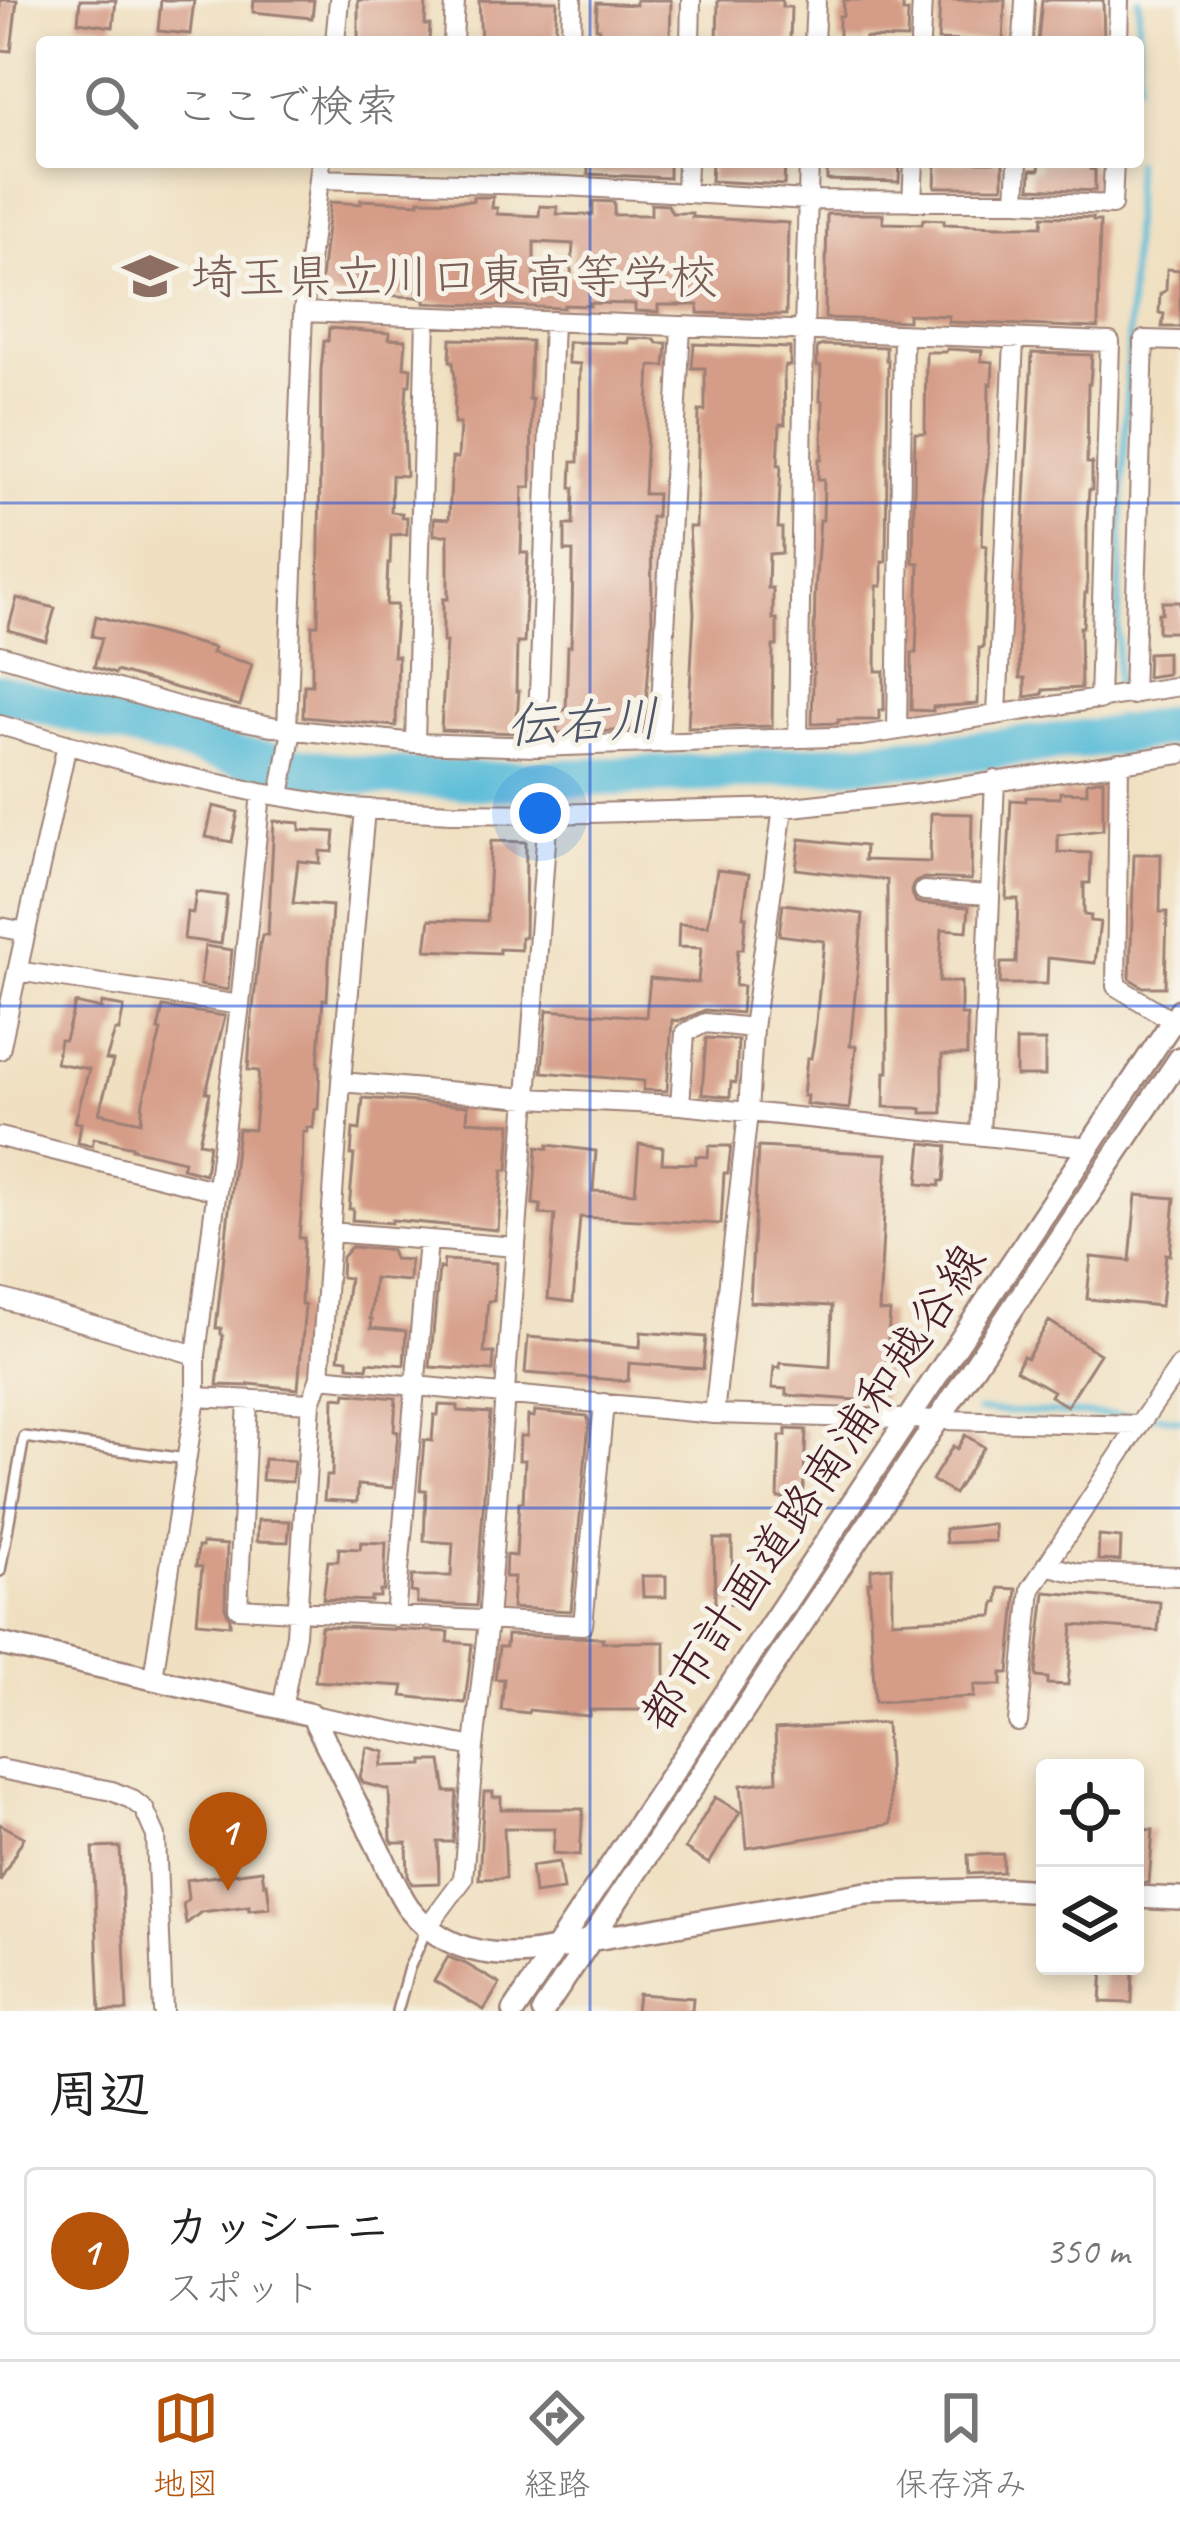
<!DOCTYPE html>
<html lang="ja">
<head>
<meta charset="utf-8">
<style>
  body { margin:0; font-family:Caveat,"Klee One",sans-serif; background:#f2f2f2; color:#222 }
  .controls { position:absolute; right:36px; bottom:36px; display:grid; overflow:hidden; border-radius:12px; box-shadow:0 6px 18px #0003 }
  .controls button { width:108px; height:108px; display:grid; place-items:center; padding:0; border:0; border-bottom:3px solid #e0e0e0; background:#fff; color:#222; font:60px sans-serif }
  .you { position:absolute; left:540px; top:813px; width:42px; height:42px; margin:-30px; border:9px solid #fff; border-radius:50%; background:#1a73e8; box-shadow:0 0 0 18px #1a73e833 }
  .badge { display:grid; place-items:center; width:78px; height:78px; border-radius:50%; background:#b45309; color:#fff; font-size:39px; font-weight:700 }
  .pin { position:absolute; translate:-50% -99px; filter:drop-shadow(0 3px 6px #0008) }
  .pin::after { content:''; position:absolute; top:63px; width:42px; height:36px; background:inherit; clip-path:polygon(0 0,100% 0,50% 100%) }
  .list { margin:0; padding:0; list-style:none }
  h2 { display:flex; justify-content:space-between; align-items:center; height:156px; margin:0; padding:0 48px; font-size:51px }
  h2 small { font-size:39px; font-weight:400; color:#767676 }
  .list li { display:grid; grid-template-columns:78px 1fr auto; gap:36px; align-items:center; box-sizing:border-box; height:168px; margin:0 24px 24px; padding:0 24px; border:3px solid #e0e0e0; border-radius:12px }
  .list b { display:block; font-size:45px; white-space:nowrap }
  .list p { margin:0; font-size:39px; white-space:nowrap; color:#767676 }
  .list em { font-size:39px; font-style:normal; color:#767676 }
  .icon { flex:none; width:66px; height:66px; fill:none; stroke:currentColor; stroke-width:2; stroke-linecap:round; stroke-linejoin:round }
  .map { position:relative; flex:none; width:1180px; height:2011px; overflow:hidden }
  .search { position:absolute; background:#fff; box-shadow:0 6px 18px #0003; left:36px; right:36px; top:36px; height:132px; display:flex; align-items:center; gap:30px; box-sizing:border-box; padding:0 42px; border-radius:12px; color:#767676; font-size:45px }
  .sheet { height:348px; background:#fff }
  nav { display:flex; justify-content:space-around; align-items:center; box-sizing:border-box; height:168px; border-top:3px solid #e0e0e0; background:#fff; font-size:33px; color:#767676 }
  nav a { display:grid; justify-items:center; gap:6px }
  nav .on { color:#b45309 }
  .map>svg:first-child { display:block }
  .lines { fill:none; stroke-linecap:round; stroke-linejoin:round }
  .stream { stroke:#59bcd8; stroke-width:6 }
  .river { stroke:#59bcd8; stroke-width:39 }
  .building { fill:#d59c87; fill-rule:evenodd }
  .service-casing { stroke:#9d8076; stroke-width:14 }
  .minor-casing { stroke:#9d8076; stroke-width:22 }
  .tertiary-casing { stroke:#9d8076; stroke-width:26 }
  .service { stroke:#fff; stroke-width:9 }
  .minor { stroke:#fff; stroke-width:18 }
  .tertiary { stroke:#fff; stroke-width:21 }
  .grid { fill:none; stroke:#1d4ed8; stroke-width:3; stroke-opacity:0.55 }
  .labels { text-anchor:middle; stroke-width:10; stroke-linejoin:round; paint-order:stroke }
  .education-label { font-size:48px; fill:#785e54; stroke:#f7f3e8; text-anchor:start }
  .street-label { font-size:48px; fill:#4a1f2b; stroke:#f7f3e8 }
  .water-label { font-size:51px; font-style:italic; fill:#4f5668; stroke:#f7f3e8 }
</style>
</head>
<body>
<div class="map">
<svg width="1180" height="2011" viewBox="0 0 1180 2011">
  <rect width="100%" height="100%" fill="#f7f3e8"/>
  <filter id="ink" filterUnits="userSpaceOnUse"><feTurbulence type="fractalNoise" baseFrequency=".00833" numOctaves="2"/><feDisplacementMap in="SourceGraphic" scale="24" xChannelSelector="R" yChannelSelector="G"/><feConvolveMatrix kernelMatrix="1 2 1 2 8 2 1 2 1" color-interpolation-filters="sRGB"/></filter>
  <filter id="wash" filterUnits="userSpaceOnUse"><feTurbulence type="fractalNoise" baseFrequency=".004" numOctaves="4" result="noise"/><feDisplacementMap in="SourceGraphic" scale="48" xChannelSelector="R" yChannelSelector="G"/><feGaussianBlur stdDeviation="2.7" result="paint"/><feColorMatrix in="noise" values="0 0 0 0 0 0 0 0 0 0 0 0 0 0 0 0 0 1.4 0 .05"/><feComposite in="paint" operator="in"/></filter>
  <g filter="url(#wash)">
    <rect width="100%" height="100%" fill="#f0e0c1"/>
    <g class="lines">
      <path class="stream" d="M1138,83L1139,0
        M1116,691L1135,162
        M1117,717V736
        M978,1411L1159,1416L1180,1420"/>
      <path class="river" d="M0,693L239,757L359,775L485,781L708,773L936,755L1117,736L1180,724"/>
    </g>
    <g id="blocks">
      <path class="building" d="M0,0H17L11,51L0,50Z
        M80,0H116L113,27L78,22Z
        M161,0H194L190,34L158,31Z
        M254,0H314L312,18L253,12Z
        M358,0H426L425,25H430L429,42H358Z
        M479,0L557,1L555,42H481Z
        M636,0H671L670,42H599V28H596L597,3L636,5Z
        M718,0H782V7H791L790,42H717Z
        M844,0H903V12H908L907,39L865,38L864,42H839V16H843Z
        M940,0H1005L1003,42L938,40Z
        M1042,0H1103L1104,42H1038Z
        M588,162H669V178L588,174Z
        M712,162H785L784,185L711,181Z
        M827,162H900L899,182L827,180Z
        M936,162H1003V187H935Z
        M1040,162H1091L1090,169L1095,170V191L1030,188L1031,170H1039Z
        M473,197H493L492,208H497V214L539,216L540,206L557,207V214L593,215V201L614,202V215H651V204L668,205L672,213H692V217L788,223L786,315L698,313V305H658V312L635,311V304L590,303V306L564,305V308L425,303V299L416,297L365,294V298L319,295L330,202L361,204V200L419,203V200L473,201ZM534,242L573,244L571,275H534Z
        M827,214H883V223L922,224L923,219L944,220V224L999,226H1042L1043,216L1093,218V221H1100L1098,328L948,322L949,316L908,314V321L825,318Z
        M1167,269L1180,270V327H1162L1164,314L1159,313L1160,294L1166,290Z
        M329,328L390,333L389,339L406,340L404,367L411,368L410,385H407L404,432L406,476L392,475L391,512L402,513L401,517H407V534L391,535L390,563H388L386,605H397L393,656H398L396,726L303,717L304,685H312V625H318L321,370L324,341H328Z
        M628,338L654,339L657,343H667L665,366H650L644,494H657L656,517H651L652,624L644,730L557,733V710H566L568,646H571L572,617L573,551H565V525H573L574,488H571L572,462H578L580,364L568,363V342L628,343Z
        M451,339L531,341L529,399H532L531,487H523L521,553H528L524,643H517L516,691H519L516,733L441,730L446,642H443V599H448V535H434V518L449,519L452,458H458L460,424H454L455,378L453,361H450Z
        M694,344L790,348V366H785L784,372L785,424H780L778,465H781L778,528H782V553L769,554L768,588H773V619H777V646H773L772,726L688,728L694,613L689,527H696L699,411H705V368H692Z
        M824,345L886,347V360H888L886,562H882V586H877L876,671H884V710H879V720H838V723L812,724L815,593L820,520H823L824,479H818L819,459H822L823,401H820L821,366H817V347Z
        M947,349L982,351L981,361L993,362L992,384L989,383L988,458L984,489L982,545L987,546L983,648H979L978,704L933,707V711L911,710L912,653H916L919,563L913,562L915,433H925L926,352H946Z
        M1032,353L1092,355L1090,384H1088L1087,463H1092V490H1089L1087,521V593H1085L1083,627H1080L1081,688L1043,690V694L1025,697V678H1020L1019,624Z
        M17,598L55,608L46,641L8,630Z
        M1162,602H1180V632H1158V613H1162Z
        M96,616L214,648L212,653L252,664L240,706L116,671L115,674L94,667L102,638L92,636Z
        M1167,652V674L1147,677L1148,653Z
        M1103,779V830L1058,835V852L1091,853L1090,883H1084V915L1091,916L1090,921L1100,922L1095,963L1048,958L1047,984H1000L1001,963H1016L1018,899H1006L1011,800L1026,801V797L1060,798V792L1087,793V782Z
        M213,806L238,812L232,842L206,837Z
        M931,813L972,814L971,880L924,878L914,883L911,891L916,902L922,904L969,907L967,931L942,929L939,982H961V1015H967V1055H942V1113H922V1109L916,1108L884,1107L885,1072H888L887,880L796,869L800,839L865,846L864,860L930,862Z
        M274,821L300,823V830L335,832L333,852L320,851V863L298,861L293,903L332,906L327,1000L323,999L318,1066H320L318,1109H315L313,1128L307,1127V1132H303L302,1177H304L299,1238H304L301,1304L305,1305L298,1389L249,1384V1386L217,1385L223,1335L221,1334V1328H216L238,1129L254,1130L259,1071L248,1070L251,1026L260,945L262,935H268Z
        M491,841L526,842L525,937H521V950L499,949V953L426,950L430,919L487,921Z
        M1134,854H1161L1160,912H1167L1165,987H1143L1130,979Z
        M717,870L749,874L743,917H746L743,949H738L735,986H743L741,1013L705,1010L680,1021L672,1020L667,1091L643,1090L644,1081L542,1072L547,1010L646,1017L650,978L698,983L701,948L678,947L679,924L708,926Z
        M196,892L227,896L221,944L184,939L187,912L193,913Z
        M783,904L863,914L850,1046H856L849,1109L806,1104L807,1096H803L807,1058H811L814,1042L824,941L779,935Z
        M205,946L232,950L228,990L200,985Z
        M75,1003L101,1009L102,1003L124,1007L119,1031H115L106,1060L113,1061L99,1113L141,1122L143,1101L161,1031L158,1030L163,1007L225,1016L206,1092L210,1093L199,1142L209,1144L205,1174L182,1168L184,1161L132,1149L133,1147L94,1138L92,1146L78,1143L81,1123L75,1122L89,1069L56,1063L60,1040H65Z
        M706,1038L738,1040L736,1083L731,1082L730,1097L702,1094Z
        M1016,1041H1045V1076H1016Z
        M363,1098L468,1106L467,1121L511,1124L508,1170H503L498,1230L392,1220V1223L352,1220L353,1209H349L354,1155H351L353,1129L360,1130Z
        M922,1143L947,1146L944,1181H940L939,1186L918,1184Z
        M639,1144L663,1147L662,1163L696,1164V1156L708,1157L709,1146H731L728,1173H724L721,1224L580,1217L573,1302L548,1299L555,1215L540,1214L541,1205L533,1204L537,1147L548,1149V1145L596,1151L593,1191L635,1193Z
        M758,1147L887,1154L879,1311L890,1312L883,1402L786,1395V1389L772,1388L774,1367L780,1368V1363L830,1367L832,1306L750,1302Z
        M1136,1195L1175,1198L1170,1255L1166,1254L1161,1306L1087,1299L1091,1257L1130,1261Z
        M351,1247L391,1250L394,1259L410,1260L409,1281L374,1278L370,1319H372L371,1328L406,1331L404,1365L368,1362L367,1368L348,1366V1359L339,1358L349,1278L341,1277L342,1257Z
        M444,1260L496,1263L494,1301H488L484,1353H494L493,1371L430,1367L439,1268L443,1269Z
        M1049,1321L1100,1354L1067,1406L1050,1396L1053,1391L1016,1370L1023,1356L1027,1358Z
        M641,1332L706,1337L703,1369L629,1363L628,1381L525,1373L528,1337L640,1347Z
        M346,1393L396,1398L394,1431L398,1432L393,1488L358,1485L357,1502L324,1500L326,1476H332L334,1397L345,1398Z
        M439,1405L458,1406V1411L490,1413L476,1606L417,1603V1593L411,1592L412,1576H451L453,1543L424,1541L426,1490H420L424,1440L432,1441L434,1415H438Z
        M535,1411L587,1416L589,1422L571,1611L512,1608L514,1577H505L506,1555L516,1556L519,1502H523L525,1460H519L520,1436H527L528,1416L534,1417Z
        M786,1429L806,1430L803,1499L778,1498L780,1436H786Z
        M965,1435L984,1447L954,1494L932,1480L953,1446L957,1449Z
        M264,1459L294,1461L292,1482L262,1480Z
        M258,1520L290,1521L288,1542L257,1541Z
        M994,1524L995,1541L946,1543L945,1529Z
        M1099,1536L1121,1538L1120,1561L1098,1560Z
        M714,1539H732L733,1603L715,1604Z
        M361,1542L386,1543L384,1591H380V1597H371V1601L323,1599L328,1561H338L339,1548L360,1549Z
        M202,1543L227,1545L225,1607L230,1619V1625L197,1622L202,1567L196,1566L198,1547H202Z
        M892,1567V1621L993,1616L995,1602H998L999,1588L1017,1589L1009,1673H1002V1685H974V1697L875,1702L868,1582H871V1569Z
        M642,1576H666V1597H643Z
        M1045,1592L1160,1602L1158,1631L1073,1625L1068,1685L1048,1684V1678L1037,1677L1036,1673Z
        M321,1626L449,1632L448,1642L472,1644L465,1703L402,1696L404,1686L315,1681Z
        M507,1635L603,1638L602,1642H665V1710H590L589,1716L529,1710L528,1713L501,1710L504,1679H495L499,1647H506Z
        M886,1723L891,1824L747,1848L741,1785L777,1781L775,1729Z
        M367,1747L385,1752L381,1766L423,1765V1761H441L446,1792H457L453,1842H438L439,1883L412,1884L408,1876L407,1843H393L391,1839L389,1790L363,1783L360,1777Z
        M484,1792H493V1797H501V1809H583L580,1855L553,1853L555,1828H504L506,1878L479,1879Z
        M715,1797L740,1812L709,1864L685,1849Z
        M0,1824L24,1837L0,1881Z
        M1135,1829L1153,1830L1149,1883L1135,1882Z
        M120,1847L127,2011H100L93,1848Z
        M1003,1854V1872L969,1874L968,1855Z
        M559,1862L563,1890L534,1894L531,1866Z
        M262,1870L264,1884L267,1883L270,1908L249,1910V1906L201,1912L186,1924L183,1904L188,1899L186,1880Z
        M448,1957L466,1964L500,1984L484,2010L434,1981Z
        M1103,1966H1133L1132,2003L1101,2002Z
        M638,1994L693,1998L692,2011H636Z"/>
    </g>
  </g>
  <g filter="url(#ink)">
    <use href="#blocks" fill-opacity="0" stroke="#9d8076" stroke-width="3"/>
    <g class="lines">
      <defs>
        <path id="service" d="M0,1571L24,1437L186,1459
          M397,2011L409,1968L428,1926"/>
        <path id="minor" d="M335,42L339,0
          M453,42L455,0
          M571,42L572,0
          M690,42L691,0
          M814,42L816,0
          M920,42L922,0
          M1023,42L1025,0
          M1118,42L1119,0
          M319,179L566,186L808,200L1016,201L1112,205L1114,162
          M686,191L687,162
          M912,201L914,162
          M1016,201L1018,162
          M303,312L1110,342L1099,700
          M0,655L194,711L287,729L415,743L537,747L861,736L1180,686
          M1133,695L1144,340L1180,341
          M997,715L1014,340
          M0,725L160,771L261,793L350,808L452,813L548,814L783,808L921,793L1180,754
          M287,729L303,312L321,162
          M897,730L903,335
          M798,738L804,330L809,162
          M415,743L426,318
          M659,743L681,327
          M537,747L553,321
          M1119,762L1116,986L1173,1021
          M280,796L292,730
          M924,891L990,895
          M0,927L26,932
          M17,971L240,1005
          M0,1050L67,744
          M341,1082L365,809
          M680,1105L685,1033L705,1023L753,1028
          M980,1135L995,780
          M0,1137L217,1191
          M330,1232L516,1247
          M0,1298L196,1355
          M320,1377L341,1082L527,1098L680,1105L1090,1147
          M196,1397L311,1403L320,1377L714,1414L1139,1425L1180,1366
          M248,1400L238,1608L583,1625L604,1403
          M714,1414L748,1113L753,1028L783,808
          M1046,1565L1077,1573L1180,1576
          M395,1617L428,1241
          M153,1678L196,1397V1355L240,1005L261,793
          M282,1709L296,1634L311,1403
          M312,1715L474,1747
          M1018,1722L1031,1589L1139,1425
          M0,1769L112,1791L131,1799L144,1809L156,1836L163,2011
          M428,1926L463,1879L474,1747L488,1621L548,814"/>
        <path id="tertiary" d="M0,1644L312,1715C333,1757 354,1799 375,1841C386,1862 395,1889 409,1908C455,1966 525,1960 589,1940L866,1893L1009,1889L1045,1891
          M1135,1897L1180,1899
          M514,2011L1180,1010
          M543,2011L1180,1058"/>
      </defs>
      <use href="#service" class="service-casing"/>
      <use href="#minor" class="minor-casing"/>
      <use href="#tertiary" class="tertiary-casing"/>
      <use href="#service" class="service"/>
      <use href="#minor" class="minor"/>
      <use href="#tertiary" class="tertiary"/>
    </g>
  </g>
  <path class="grid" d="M590,0V42M590,162V2011M0,503H1180M0,1006H1180M0,1508H1180"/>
  <defs>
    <symbol id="school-bare" viewBox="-9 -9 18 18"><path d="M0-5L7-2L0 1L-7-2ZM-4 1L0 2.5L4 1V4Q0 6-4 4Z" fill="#8d6e63" stroke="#f7f3e8" stroke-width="2.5" paint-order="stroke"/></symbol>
  </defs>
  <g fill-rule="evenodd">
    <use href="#school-bare" x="112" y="238" width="76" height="76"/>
  </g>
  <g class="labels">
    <g class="education-label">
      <text x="190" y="293">埼玉県立川口東高等学校</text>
    </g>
    <g class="street-label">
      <text transform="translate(812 1487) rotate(-56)" y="17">都市計画道路南浦和越谷線</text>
    </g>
    <g class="water-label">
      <text transform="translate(583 721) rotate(-3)" y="18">伝右川</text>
    </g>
  </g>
</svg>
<div class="controls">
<button><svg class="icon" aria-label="locate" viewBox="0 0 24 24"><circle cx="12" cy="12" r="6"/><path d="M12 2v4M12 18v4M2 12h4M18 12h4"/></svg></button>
<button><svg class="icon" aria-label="layers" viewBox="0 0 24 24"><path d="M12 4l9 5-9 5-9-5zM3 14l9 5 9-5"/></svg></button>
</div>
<div class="you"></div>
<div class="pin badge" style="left:228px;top:1891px">1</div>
<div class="search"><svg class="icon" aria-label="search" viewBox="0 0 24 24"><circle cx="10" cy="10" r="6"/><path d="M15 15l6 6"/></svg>ここで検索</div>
</div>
<section class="sheet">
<h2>周辺<small></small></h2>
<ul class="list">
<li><span class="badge">1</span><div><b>カッシーニ</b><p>スポット</p></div><em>350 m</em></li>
</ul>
</section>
<nav>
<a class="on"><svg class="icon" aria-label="map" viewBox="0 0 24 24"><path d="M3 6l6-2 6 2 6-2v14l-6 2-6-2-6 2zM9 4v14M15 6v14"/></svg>地図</a>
<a><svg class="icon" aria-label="directions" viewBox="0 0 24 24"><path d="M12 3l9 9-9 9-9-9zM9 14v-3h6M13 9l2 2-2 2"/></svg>経路</a>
<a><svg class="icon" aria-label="saved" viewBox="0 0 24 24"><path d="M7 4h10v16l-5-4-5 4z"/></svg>保存済み</a>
</nav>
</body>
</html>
